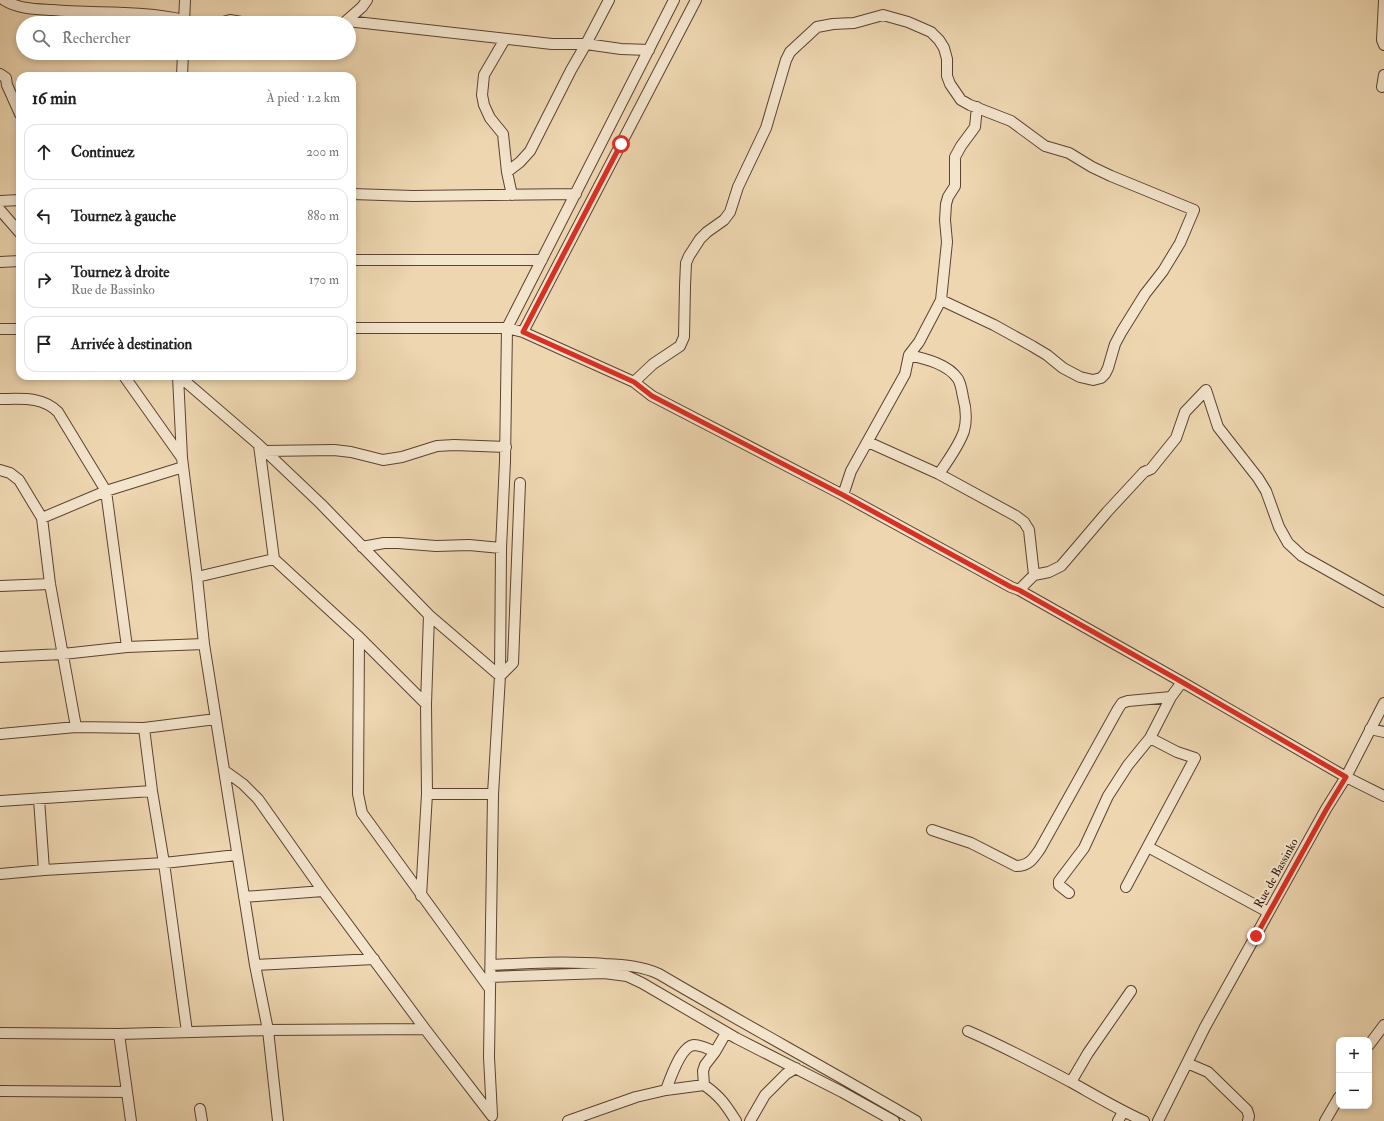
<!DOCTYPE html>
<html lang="fr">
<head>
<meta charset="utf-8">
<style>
  body { margin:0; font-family:"IM FELL Double Pica",serif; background:#f6f6f6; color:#222 }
  .controls { position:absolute; right:12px; bottom:12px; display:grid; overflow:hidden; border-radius:8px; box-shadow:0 2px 6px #0003 }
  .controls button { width:36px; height:36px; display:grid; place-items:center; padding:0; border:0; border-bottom:1px solid #e0e0e0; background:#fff; color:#222; font:20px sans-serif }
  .stop { position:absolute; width:12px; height:12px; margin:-9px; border:3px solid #d93025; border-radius:50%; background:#fff }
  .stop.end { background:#d93025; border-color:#fff; box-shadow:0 1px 4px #0008 }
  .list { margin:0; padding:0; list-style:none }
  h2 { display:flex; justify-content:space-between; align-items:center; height:52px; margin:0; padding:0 16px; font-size:17px }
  h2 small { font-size:13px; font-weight:400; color:#767676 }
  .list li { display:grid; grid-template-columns:26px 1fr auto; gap:12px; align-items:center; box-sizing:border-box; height:56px; margin:0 8px 8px; padding:0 8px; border:1px solid #e0e0e0; border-radius:12px }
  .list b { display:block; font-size:15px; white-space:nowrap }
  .list p { margin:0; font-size:13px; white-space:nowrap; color:#767676 }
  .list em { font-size:13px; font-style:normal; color:#767676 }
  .icon { flex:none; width:22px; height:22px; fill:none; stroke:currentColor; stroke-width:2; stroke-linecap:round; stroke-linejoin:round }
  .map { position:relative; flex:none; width:1384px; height:1121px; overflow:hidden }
  .search { position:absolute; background:#fff; box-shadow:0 2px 6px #0003; left:16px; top:16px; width:340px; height:44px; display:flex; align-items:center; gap:10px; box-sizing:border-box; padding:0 14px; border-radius:22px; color:#767676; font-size:15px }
  .panel { position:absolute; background:#fff; box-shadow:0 2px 6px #0003; left:16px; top:72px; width:340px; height:308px; border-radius:12px }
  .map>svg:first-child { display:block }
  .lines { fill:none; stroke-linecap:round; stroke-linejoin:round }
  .minor-casing { stroke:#5b4231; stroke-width:12 }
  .minor { stroke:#f3e4cc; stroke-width:10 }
  .route { stroke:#d93025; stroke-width:5 }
  .labels { text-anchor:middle; stroke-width:4; stroke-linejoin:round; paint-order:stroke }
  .street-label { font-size:12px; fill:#2a1107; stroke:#f3e4cc }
</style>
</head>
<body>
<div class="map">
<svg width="1384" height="1121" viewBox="0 0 1384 1121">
  <rect width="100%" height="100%" fill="#edd6b0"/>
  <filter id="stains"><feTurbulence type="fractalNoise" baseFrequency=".005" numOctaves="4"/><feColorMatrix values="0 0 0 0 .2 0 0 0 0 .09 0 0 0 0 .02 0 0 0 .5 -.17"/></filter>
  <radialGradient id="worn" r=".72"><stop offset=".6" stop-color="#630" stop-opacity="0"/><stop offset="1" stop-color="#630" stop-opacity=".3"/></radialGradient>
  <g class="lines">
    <defs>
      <path id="minor" d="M4,0C18,9 36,9 52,10C95,14 141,10 184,20
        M1384,1L1382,40L1384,45
        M347,21L552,44H586L621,49L649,50
        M345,22L362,7L367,0
        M184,23L185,0
        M220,23L230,20L247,23
        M505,39L484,75L482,95L484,105L490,118L503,134L507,172L512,195
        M0,74L6,78L7,85L20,114
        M182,76L183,53
        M1382,87L1384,75
        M507,172L520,162L530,151L571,70L586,44L609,0
        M352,194L413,196L576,194
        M0,201L20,200
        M0,210L20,233
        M352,260H542
        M0,262L20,261
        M941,300L947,242L945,220L946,204L948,197L955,186V157L961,146L975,127L977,107
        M352,328H507L523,332L634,382L652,396L843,495L1011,587L1019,590L1182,682L1346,777L1384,796
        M0,329H20
        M523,332L696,0
        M124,376L182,458L197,577L204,644L255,965L268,1030L278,1121
        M178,376L182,458
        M179,376L259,445L321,504L429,615L500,676L493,794L489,1057L492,1115
        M634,382L653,364L680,346L684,337L685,286L686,263L689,256L700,239L707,232L724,220L730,212L738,187L766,128L786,60L790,52L817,27L833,24L854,23L883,15L908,22L931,32L939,40L944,48L947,59V76L950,84L961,100L970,105L1011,121L1045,146L1069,153L1092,167L1111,176L1194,210L1180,243L1163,271L1145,294L1122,331L1115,344L1108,368L1105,374L1101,378L1093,380L1080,377L1063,368L1047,355L1032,346L994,325L941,300L919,342L909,355L905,374L851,471L843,495
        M0,399C21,399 42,396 58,412L106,491L183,467
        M868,442L939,474C948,460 959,446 964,431C967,420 966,408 963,397C962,392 961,384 958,379C948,364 926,359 909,355
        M265,451L334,450L351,452L383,460L402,457L437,446L454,445L506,447
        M0,470L10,473L19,480L42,518L106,491L127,647
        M939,474L1016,516L1024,522L1029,530L1034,575
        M42,518L50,584L76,727
        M362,547L384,543H398L436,546L469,545L501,548
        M274,559L359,637L426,704L429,615
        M197,577L274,559L259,445
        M0,586L50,584
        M1019,590L1034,575L1049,572L1061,566L1107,512L1144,472L1151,469L1176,438L1185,412L1206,390L1218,427L1258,478L1266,491L1279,527L1288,543L1302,556L1384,602
        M359,637L358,794L362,813L490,989
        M0,657L63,654L127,647L204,644
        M500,676L501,548L505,461L507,328L674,0
        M500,676L513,663L520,483
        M144,728L152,791L164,863L187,1032
        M1370,729L1384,732
        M0,734L76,727L144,728L216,719
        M225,771L243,784L258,799L323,891L425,1029L492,1116
        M427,794H493
        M39,799L44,870
        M0,801L152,791
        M932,830L971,843L1016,866C1029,866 1033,859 1040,849L1118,709L1122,703L1128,701L1171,697L1182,682
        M1148,847L1268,912
        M0,874L44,870L164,863L237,855
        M1126,887L1195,758L1177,752L1150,738
        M1069,893L1059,885V881L1084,848L1108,796L1128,765L1150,738L1171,697
        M421,896L427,794L426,704
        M244,897L323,891
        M255,965L374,959
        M491,965C529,963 567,961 605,964C624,965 642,966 659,974C744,1024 831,1071 916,1121
        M490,977L604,973L627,976L642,983L736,1038L842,1092L894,1121
        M968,1031C1003,1046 1037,1064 1071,1082C1096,1096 1119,1110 1144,1121
        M0,1033L119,1034L268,1030L425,1029
        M119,1034L131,1121
        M1369,1045L1384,1025
        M1187,1063L1208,1072L1247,1110L1249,1116L1248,1121
        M1071,1082L1088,1053L1131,991
        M704,1085L703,1071L705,1065L715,1052L726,1033
        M666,1090C670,1079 681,1046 694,1045C701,1045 709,1049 715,1052
        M0,1091L127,1092
        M200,1109L202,1121
        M568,1121L636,1097L666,1090L704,1085C720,1096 726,1105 736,1121
        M750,1121L765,1095L786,1074L796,1068
        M1118,1121L1123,1112
        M1158,1121L1205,1027L1326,809L1346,777L1384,703
        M1325,1121L1339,1097"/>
    </defs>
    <use href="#minor" class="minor-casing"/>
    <use href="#minor" class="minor"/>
  </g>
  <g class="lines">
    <path class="route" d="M621,144L523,332L634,382L652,396L843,495L1011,587L1019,590L1182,682L1346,777L1326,810L1256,936"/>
  </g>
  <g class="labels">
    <g class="street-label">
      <text transform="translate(1276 873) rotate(-61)" y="4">Rue de Bassinko</text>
    </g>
  </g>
  <rect width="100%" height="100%" filter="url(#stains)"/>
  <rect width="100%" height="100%" fill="url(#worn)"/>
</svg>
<div class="controls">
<button>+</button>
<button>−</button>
</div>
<div class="stop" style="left:621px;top:144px"></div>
<div class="stop end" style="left:1256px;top:936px"></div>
<div class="search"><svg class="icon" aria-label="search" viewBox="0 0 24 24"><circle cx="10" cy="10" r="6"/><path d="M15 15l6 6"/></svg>Rechercher</div>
<section class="panel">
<h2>16 min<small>À pied · 1.2 km</small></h2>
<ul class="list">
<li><svg class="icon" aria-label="ahead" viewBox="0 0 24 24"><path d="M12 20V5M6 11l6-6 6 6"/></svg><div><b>Continuez</b></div><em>200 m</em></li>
<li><svg class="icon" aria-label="left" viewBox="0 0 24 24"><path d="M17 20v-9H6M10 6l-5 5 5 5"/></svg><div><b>Tournez à gauche</b></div><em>880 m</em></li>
<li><svg class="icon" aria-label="right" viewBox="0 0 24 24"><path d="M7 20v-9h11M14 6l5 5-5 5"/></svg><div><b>Tournez à droite</b><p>Rue de Bassinko</p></div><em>170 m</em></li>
<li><svg class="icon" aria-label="arrive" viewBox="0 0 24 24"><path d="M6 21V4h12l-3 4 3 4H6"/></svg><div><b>Arrivée à destination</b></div></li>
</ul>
</section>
</div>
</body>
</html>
